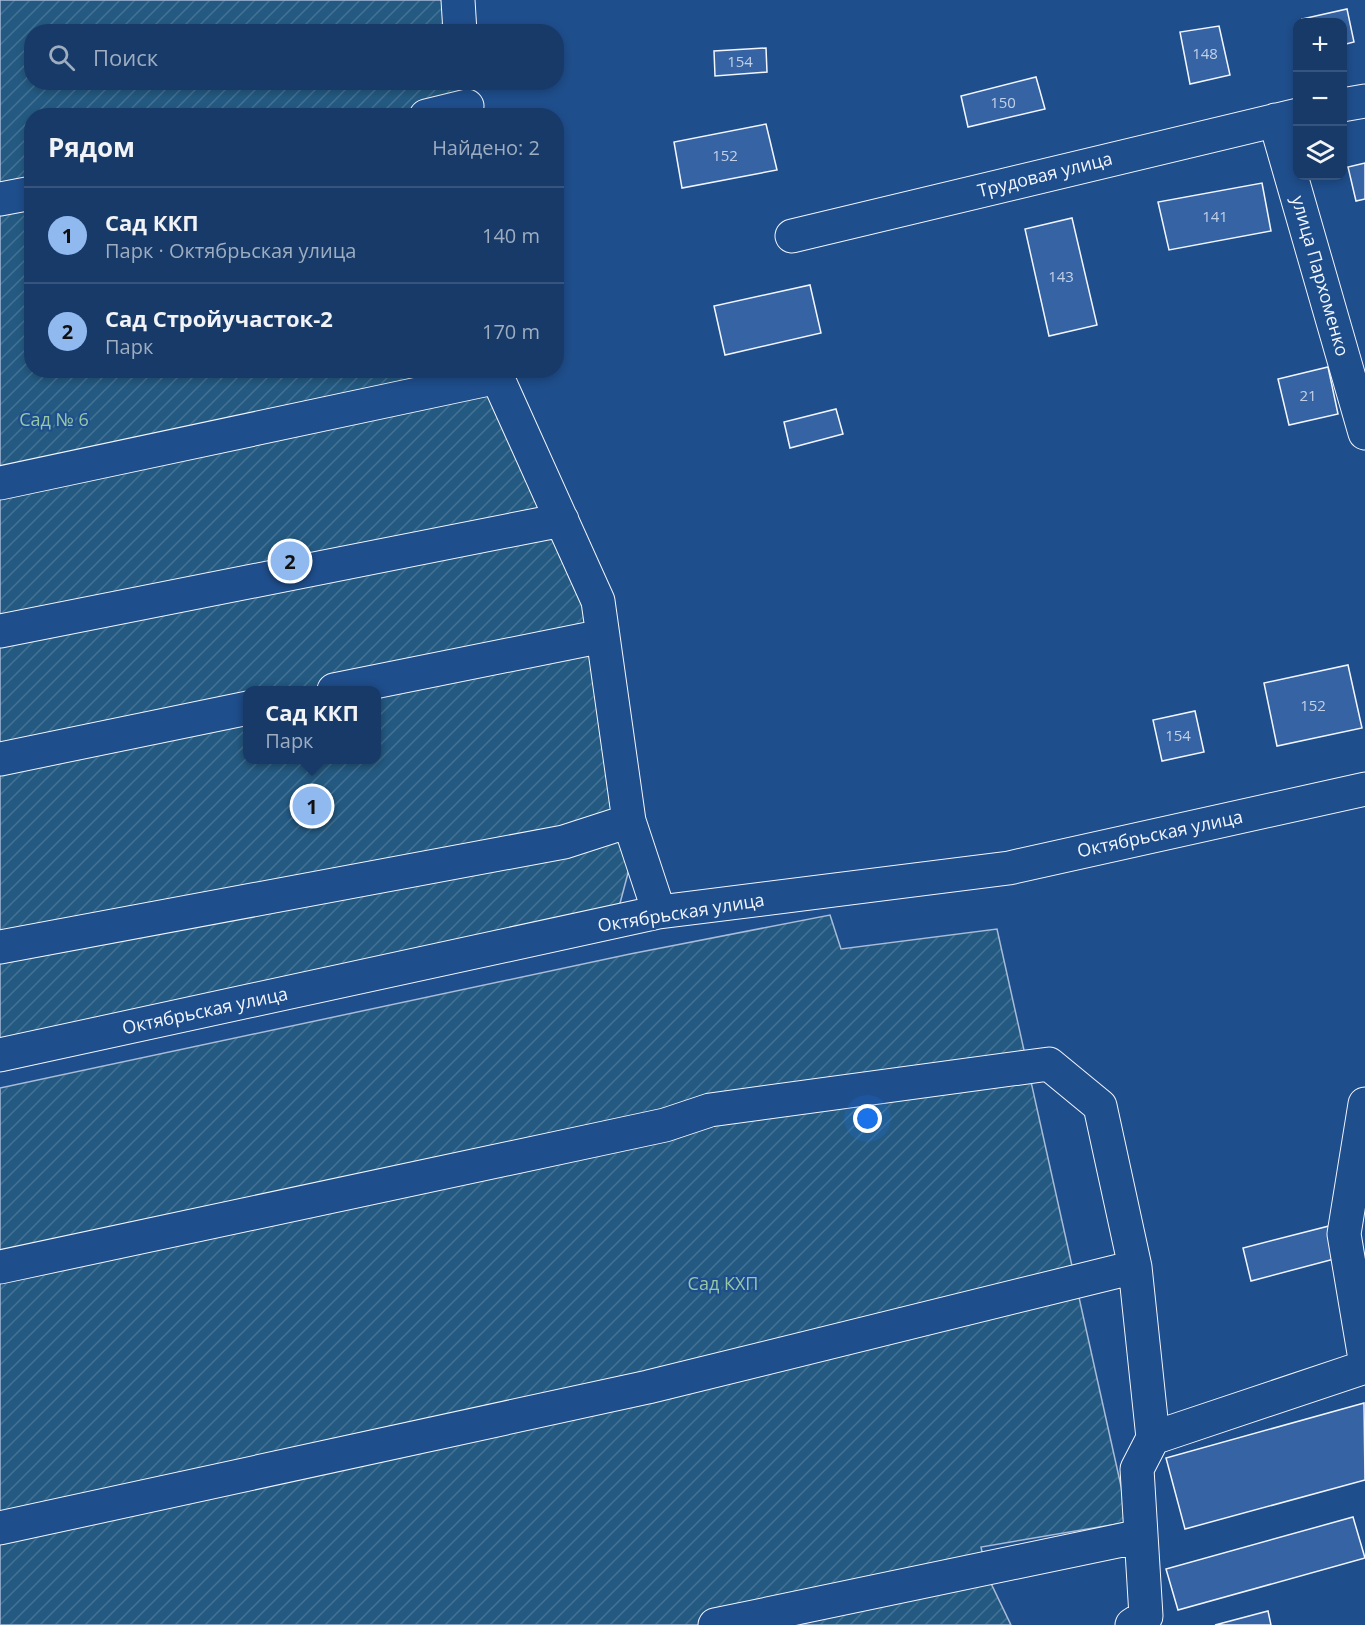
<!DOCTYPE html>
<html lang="ru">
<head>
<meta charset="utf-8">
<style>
  body { margin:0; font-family:"Open Sans",sans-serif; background:#244571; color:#f1f3f6 }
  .controls { position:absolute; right:18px; top:18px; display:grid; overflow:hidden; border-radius:12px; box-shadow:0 3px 9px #0003 }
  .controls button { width:54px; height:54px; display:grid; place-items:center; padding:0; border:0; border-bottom:2px solid #36547d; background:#173a69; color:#f1f3f6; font:30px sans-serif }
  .you { position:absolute; left:868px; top:1119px; width:21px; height:21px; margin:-15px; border:4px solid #fff; border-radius:50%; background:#1a73e8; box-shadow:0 0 0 9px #1a73e833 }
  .badge { display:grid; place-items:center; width:39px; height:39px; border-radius:50%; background:#90b9f0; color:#111; font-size:20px; font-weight:700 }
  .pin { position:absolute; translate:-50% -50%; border:3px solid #fff; box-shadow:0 2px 6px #0006 }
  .popup { position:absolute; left:243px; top:686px; width:138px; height:78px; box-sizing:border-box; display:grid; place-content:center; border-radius:12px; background:#173a69; filter:drop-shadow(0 2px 4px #0005); font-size:20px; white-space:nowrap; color:#9eadc0 }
  .popup b { font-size:22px; color:#f1f3f6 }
  .popup::after { content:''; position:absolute; left:50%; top:100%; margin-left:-12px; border:12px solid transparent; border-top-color:#173a69 }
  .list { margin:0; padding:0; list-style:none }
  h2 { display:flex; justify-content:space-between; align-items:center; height:78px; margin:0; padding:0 24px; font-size:26px }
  h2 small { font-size:20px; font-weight:400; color:#9eadc0 }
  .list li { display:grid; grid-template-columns:39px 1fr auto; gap:18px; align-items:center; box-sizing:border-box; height:96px; padding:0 24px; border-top:2px solid #36547d }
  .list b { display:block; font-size:22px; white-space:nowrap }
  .list p { margin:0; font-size:20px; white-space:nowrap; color:#9eadc0 }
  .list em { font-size:20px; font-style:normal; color:#9eadc0 }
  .icon { flex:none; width:33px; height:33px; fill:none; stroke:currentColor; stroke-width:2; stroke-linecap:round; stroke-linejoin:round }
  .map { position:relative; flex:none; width:1365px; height:1625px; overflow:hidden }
  .search { position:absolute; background:#173a69; box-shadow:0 3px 9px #0003; left:24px; top:24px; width:540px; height:66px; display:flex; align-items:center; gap:15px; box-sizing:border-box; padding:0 21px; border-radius:24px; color:#9eadc0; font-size:22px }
  .panel { position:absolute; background:#173a69; box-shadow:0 3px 9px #0003; left:24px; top:108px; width:540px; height:270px; border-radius:24px }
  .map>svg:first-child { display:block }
  .garden { fill:url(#garden-furrows); stroke:#a8bbd7; stroke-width:1.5; fill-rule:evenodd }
  .building { fill:#3563a3; stroke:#f2f6ff; stroke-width:1.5 }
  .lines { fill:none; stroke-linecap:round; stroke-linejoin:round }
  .minor-casing { stroke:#f2f6ff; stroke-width:35 }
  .minor { stroke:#1f4e8c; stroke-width:33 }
  .labels { text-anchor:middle; stroke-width:4.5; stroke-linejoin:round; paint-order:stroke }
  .number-label { font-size:15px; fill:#c3d1e8 }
  .street-label { font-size:18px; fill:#f2f6ff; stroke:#1f4e8c }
  .park-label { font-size:18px; fill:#97c8a6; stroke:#1f4e8c }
</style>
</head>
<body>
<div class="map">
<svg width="1365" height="1625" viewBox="0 0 1365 1625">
  <defs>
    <pattern id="garden-furrows" width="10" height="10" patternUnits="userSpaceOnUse" patternTransform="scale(1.5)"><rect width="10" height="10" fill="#245a82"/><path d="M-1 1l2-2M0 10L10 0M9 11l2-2" fill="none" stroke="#447295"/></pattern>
  </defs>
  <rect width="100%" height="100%" fill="#1f4e8c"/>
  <path class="garden" d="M0,0H455L459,31L32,32V82L464,83L468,115L32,116V370L497,371L598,601L632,858L619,907L0,1045ZM248,690H376V760H248Z
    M830,915L841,949L997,929L1129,1522L981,1547L987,1575L1011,1625H0V1088L630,954Z"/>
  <path class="building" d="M1347,9L1354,42L1342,45V22H1303L1302,19Z
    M1219,26L1230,75L1190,84L1180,32Z
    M766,48L767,72L715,76L714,51Z
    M1036,77L1045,109L968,127L961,96Z
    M766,124L777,170L682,188L674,142Z
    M1365,163V199L1356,201L1348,167Z
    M1262,183L1271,231L1169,250L1158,202Z
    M1072,218L1097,325L1049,336L1025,229Z
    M810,285L821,333L725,355L714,306Z
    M1328,367L1338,414L1289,425L1278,379Z
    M836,409L843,434L790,448L784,422Z
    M1348,665L1362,728L1277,746L1264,683Z
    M1195,711L1204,752L1162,761L1153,720Z
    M1329,1226L1338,1258L1251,1281L1243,1248Z
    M1364,1403L1365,1480L1185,1529L1166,1458Z
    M1353,1517L1365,1558L1178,1610L1166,1569Z
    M1268,1611L1271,1625H1215Z"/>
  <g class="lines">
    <defs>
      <path id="minor" d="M458,0L460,32
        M1342,105L1365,101
        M426,116L467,106
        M1275,120L1365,433
        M0,199L32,193
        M792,236L1298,115
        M494,370L598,601L629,821L659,912
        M0,483L498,377
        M0,631L562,520
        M334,690L603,636
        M0,759L248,708
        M0,947L564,842L629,821
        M0,1055L659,912L1009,868L1365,789
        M1365,1104L1344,1234L1365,1359
        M0,1267L665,1125L710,1110L1049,1064L1100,1106L1135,1267
        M0,1528L648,1387L1135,1267L1153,1438
        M715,1625L1141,1536
        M1132,1625L1146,1616L1137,1469L1153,1438L1365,1367"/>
    </defs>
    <use href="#minor" class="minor-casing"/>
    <use href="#minor" class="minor"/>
  </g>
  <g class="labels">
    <g class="number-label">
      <text x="1205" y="59">148</text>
      <text x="740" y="67">154</text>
      <text x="1003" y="108">150</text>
      <text x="725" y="161">152</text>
      <text x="1215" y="222">141</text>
      <text x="1061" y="282">143</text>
      <text x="1308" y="401">21</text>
      <text x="1313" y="711">152</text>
      <text x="1178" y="741">154</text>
    </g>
    <g class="street-label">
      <text transform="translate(1045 175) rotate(-14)" y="6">Трудовая улица</text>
      <text transform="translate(1320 276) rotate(74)" y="6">улица Пархоменко</text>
      <text transform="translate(1160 834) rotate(-12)" y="6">Октябрьская улица</text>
      <text transform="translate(681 913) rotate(-9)" y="6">Октябрьская улица</text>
      <text transform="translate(205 1011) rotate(-12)" y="6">Октябрьская улица</text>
    </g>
    <g class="park-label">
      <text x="54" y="426">Сад № 6</text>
      <text x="723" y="1290">Сад КХП</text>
    </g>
  </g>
</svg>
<div class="controls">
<button>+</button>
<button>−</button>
<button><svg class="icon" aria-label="layers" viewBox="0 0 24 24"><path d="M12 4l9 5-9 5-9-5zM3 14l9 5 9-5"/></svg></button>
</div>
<div class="you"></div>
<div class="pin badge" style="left:312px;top:806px">1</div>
<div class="popup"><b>Сад ККП</b>Парк</div>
<div class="pin badge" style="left:290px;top:561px">2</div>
<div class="search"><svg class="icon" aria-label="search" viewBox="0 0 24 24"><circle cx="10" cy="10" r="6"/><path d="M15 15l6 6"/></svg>Поиск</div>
<section class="panel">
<h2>Рядом<small>Найдено: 2</small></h2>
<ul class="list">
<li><span class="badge">1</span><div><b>Сад ККП</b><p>Парк · Октябрьская улица</p></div><em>140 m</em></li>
<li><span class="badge">2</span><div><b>Сад Стройучасток-2</b><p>Парк</p></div><em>170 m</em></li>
</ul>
</section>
</div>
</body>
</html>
